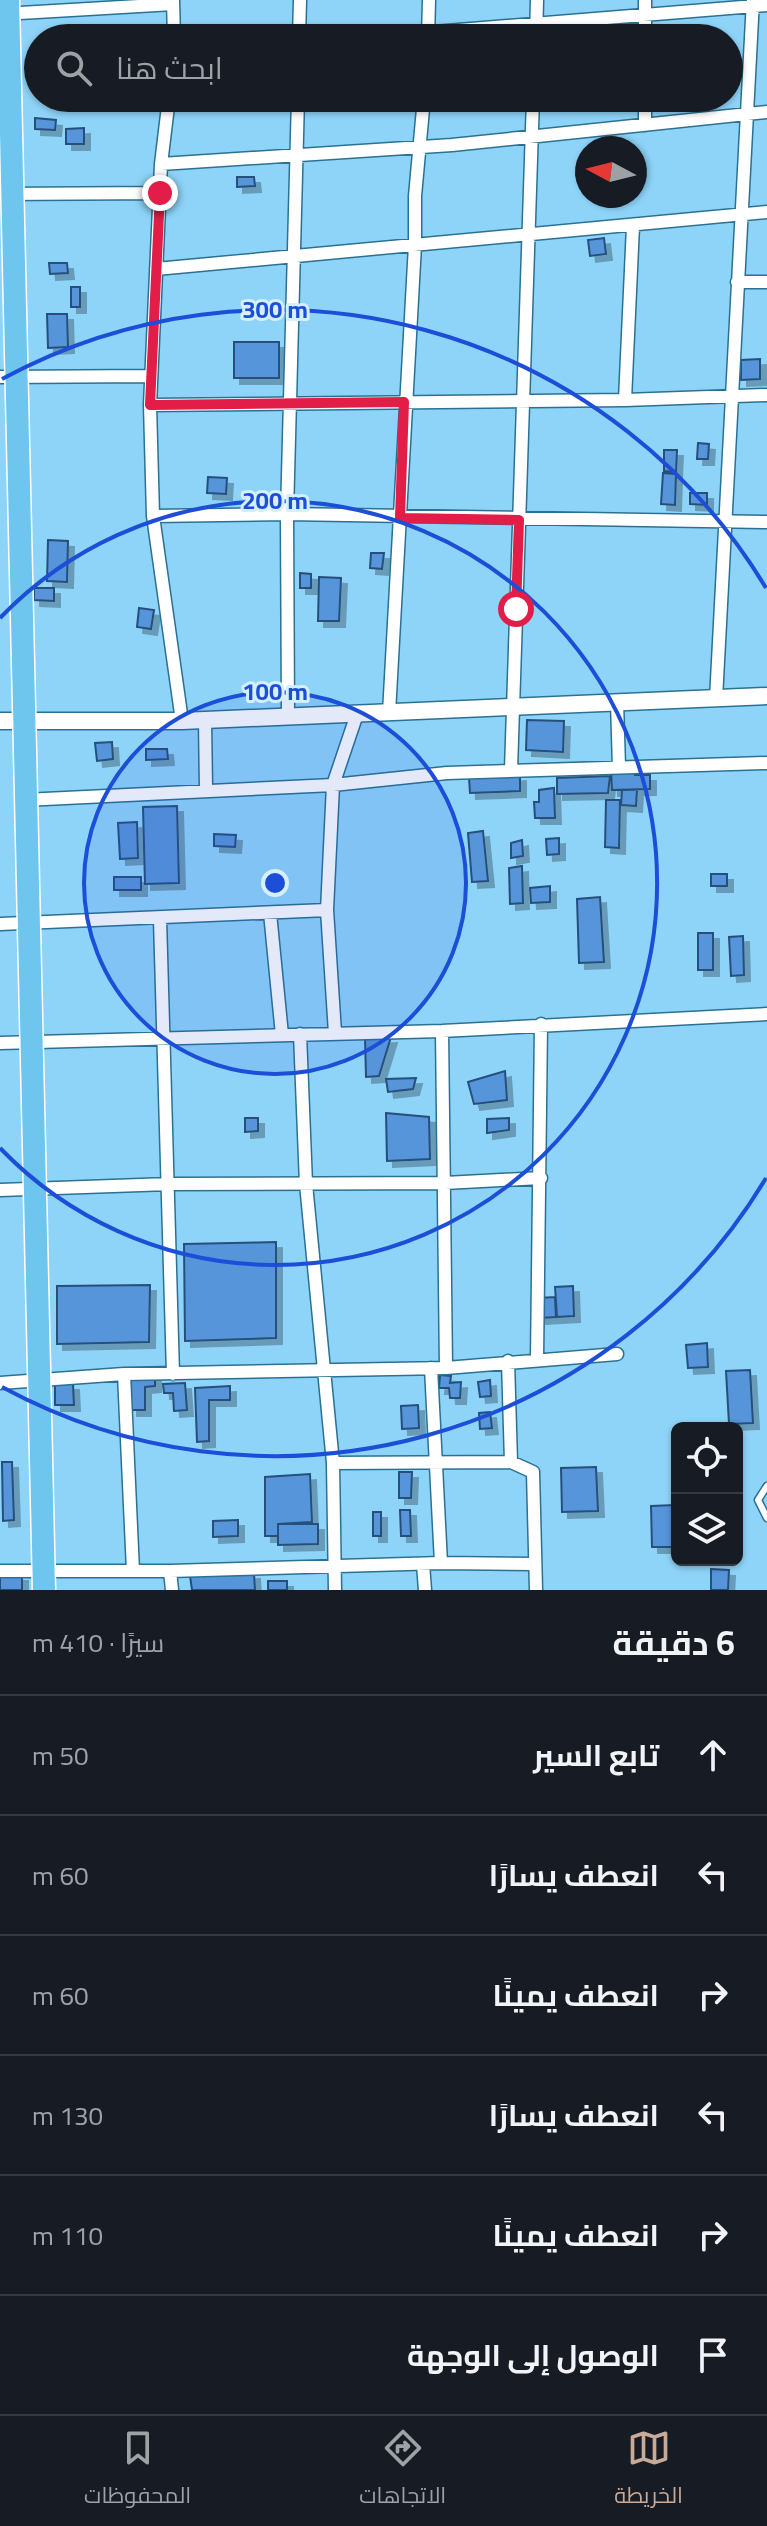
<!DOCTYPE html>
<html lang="ar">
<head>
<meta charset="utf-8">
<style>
  body { margin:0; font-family:Georgia,Cairo,serif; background:#242831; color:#f1f3f6; direction:rtl }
  .controls { position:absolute; right:24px; bottom:24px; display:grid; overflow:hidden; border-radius:12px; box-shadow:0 2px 6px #0004 }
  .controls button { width:72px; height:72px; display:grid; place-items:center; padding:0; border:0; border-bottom:2px solid #363941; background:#171b24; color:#f1f3f6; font:40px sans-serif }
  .compass { position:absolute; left:575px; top:136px; width:72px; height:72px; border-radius:50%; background:#171b24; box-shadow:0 2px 6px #0004; rotate:277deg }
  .stop { position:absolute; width:24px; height:24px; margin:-18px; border:6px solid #e11d48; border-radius:50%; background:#fff }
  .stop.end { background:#e11d48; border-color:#fff; box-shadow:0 2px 8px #0008 }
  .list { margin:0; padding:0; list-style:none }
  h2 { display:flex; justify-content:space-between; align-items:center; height:104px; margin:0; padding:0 32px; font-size:34px }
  h2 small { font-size:26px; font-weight:400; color:#9ea1a6 }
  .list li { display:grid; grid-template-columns:52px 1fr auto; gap:24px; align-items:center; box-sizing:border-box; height:120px; padding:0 32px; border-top:2px solid #363941 }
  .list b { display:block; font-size:30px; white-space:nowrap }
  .list em { font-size:26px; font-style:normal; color:#9ea1a6 }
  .icon { flex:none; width:44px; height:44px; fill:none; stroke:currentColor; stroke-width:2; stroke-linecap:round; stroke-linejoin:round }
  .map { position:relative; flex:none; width:767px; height:1590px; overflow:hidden; direction:ltr }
  .search { position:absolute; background:#171b24; box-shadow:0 2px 6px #0004; left:24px; right:24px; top:24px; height:88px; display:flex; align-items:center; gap:20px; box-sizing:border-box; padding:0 28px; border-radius:44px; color:#9ea1a6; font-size:30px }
  .sheet { height:824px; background:#171b24 }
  nav { display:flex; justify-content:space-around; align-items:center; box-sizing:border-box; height:112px; border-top:2px solid #363941; background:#171b24; font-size:22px; color:#9ea1a6 }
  nav a { display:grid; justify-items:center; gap:4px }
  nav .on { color:#c7aa97 }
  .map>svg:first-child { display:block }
  .building { fill:#5695da; stroke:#264f7c; stroke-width:2; filter:url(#shadow) }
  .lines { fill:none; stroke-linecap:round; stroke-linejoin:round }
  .service-casing { stroke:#2a7193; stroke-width:9 }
  .minor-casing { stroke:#2a7193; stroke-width:15 }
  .tertiary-casing { stroke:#2a7193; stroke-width:19 }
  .trunk-casing { stroke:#fff; stroke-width:25 }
  .service { stroke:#fff; stroke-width:6 }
  .minor { stroke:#fff; stroke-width:12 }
  .tertiary { stroke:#fff; stroke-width:16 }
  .trunk { stroke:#6ec6ef; stroke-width:22 }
  .route { stroke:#e11d48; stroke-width:10 }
  .ring { fill:none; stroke:#1d4ed8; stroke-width:4 }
  .centre { fill:#1d4ed8; stroke:#d4effe; stroke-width:4 }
  .ring-label { font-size:24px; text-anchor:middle; font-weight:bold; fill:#1d4ed8; stroke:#d4effe; stroke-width:6; stroke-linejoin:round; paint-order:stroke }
</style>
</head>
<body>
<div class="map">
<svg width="767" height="1590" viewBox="0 0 767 1590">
  <defs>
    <filter id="shadow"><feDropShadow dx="6" dy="6" stdDeviation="0" flood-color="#0004"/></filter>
  </defs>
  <rect width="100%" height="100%" fill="#8ed4f9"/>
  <path class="building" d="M35,118L56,120L55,130L35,129Z
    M84,128V144H66V129Z
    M237,177H254L255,186L237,187Z
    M604,238L606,254L590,256L588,240Z
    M49,263H67L68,273L50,274Z
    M71,287H80V307H71Z
    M47,314H67L68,347L48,348Z
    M234,342H279V378H234Z
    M760,359V379L741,380V360Z
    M698,443L709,444L708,459H697Z
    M664,450H677L676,472L664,471Z
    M663,473L676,474L675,505L661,504Z
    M208,477L227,478L226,494L207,493Z
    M690,493H707V505L690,504Z
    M48,540L68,541L67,582L47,581Z
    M371,553H384L382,569L370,568Z
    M300,573L311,574V588H300Z
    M319,577L341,578L339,621H318Z
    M34,588H54V601L34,600Z
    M139,608L154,610L151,629L137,627Z
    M527,720L564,721L563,752L526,750Z
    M112,742L113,759L97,761L95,743Z
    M146,749H167L168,759L146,760Z
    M635,770V775H650V789L612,790L611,771Z
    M520,775V791L470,793L469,778Z
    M610,776L608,793L557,794V778Z
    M554,788L555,818H535L534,802H539V790Z
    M622,790H637L636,806L621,805Z
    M606,800H620L619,848L605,847Z
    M177,806L179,883L145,884L143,807Z
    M137,822L138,858L120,859L118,823Z
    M483,831L488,881L472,882L468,833Z
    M214,834L236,835L235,847L214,846Z
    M559,838V854L547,855L546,839Z
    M522,840L523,856L511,858V843Z
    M522,866L523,903L510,904L509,868Z
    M711,874H727V886H711Z
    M114,877H141V890H114Z
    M550,886V902L531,903L530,888Z
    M600,897L604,962L579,963L577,899Z
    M698,933H713V970H698Z
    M743,936L744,975L731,976L729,937Z
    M391,1037L379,1076L366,1077L365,1038Z
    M505,1071L507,1100L474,1104L468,1082Z
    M416,1078L413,1089L388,1092L386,1079Z
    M386,1113L429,1117L430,1159L387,1161Z
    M245,1118H258V1131L245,1132Z
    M509,1118V1130L487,1133V1119Z
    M276,1242V1338L185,1341L184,1244Z
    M150,1285L149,1342L57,1344V1286Z
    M573,1286L574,1316L557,1317L555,1287Z
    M555,1297L556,1317L540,1318L539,1298Z
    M707,1343L708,1367L688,1368L686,1345Z
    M750,1370L753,1423L729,1424L726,1371Z
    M131,1374H155V1386L145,1387V1410H131Z
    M440,1375L451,1376L450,1383L461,1382L460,1398H450L449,1388H439Z
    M490,1380L491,1396L480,1397L478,1382Z
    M185,1383L187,1410L174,1411L173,1393H164L163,1384Z
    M55,1384H73L74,1405H55Z
    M230,1386V1400H209V1441L197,1442L195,1388Z
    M418,1405L419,1428L402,1429L401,1406Z
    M490,1412L492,1428L480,1429L479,1413Z
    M2,1462H12L14,1520L3,1521Z
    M596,1467L598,1511L562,1512L561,1468Z
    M399,1472H412L411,1498H399Z
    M310,1474L312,1522L278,1524V1536H265V1477Z
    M675,1505L677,1547H652L651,1506Z
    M400,1510H410L411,1536H401Z
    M373,1512H381V1536H373Z
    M238,1520V1536L213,1537V1521Z
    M278,1524H318V1544L278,1545Z
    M711,1569L729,1570L728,1590H711Z
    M254,1573L255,1590H192L190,1576Z
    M0,1575H22V1590H0Z
    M268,1581H287V1590H268Z"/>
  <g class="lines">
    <defs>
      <path id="service" d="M767,1486L758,1500L767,1518"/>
      <path id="minor" d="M173,0L174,38
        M3,14L173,4
        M299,38L300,0
        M360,38L767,5
        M428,38L429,0
        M536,38L537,0
        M645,38V0
        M169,98L161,164L150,405L153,516L182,721
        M645,98V125
        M161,164L452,145L767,112
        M0,194L160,193
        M156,269L767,212
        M737,282H767
        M0,377L151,376
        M625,400L633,226
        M150,405L625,400L767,395
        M153,516L287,514L767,522
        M716,699L753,0
        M617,702L619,767
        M389,713L415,245V196L424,98
        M288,717L287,514L298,98
        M205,720L206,789
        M511,770L533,98
        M24,800L333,785L447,773L767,763
        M270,913L282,1035
        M160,919L173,1374
        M0,924L327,910
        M442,1031L446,1368
        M335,1033L327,910L333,785L357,714
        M300,1034L306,1184L333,1463L335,1590
        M0,1043L442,1031L767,1014
        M0,1190L169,1184L445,1183L541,1178
        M537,1359L541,1024
        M508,1361L511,1462
        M431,1368L441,1563
        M124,1374L133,1571
        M0,1383L124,1374L446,1368L617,1354
        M333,1463L511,1462L533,1472L536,1590
        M423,1564L425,1590
        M0,1571H170L441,1563L535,1564
        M170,1571L172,1590"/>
      <path id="tertiary" d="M0,721H182L767,696"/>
      <path id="trunk" d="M8,0L44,1590"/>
    </defs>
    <use href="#service" class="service-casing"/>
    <use href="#minor" class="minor-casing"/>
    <use href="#tertiary" class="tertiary-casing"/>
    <use href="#trunk" class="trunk-casing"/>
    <use href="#service" class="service"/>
    <use href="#minor" class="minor"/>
    <use href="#tertiary" class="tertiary"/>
    <use href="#trunk" class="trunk"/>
  </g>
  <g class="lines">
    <path class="route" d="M160,193L150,405L404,402L400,518L519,520L516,609"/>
  </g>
  <circle cx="275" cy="883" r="191" fill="#1d4ed8" fill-opacity=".12"/>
  <g class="ring">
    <circle cx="275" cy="883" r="191"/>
    <path d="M0 618A382 382 0 1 1 0 1148"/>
    <path d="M766 1178A573 573 0 0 1 2 1387M2 379A573 573 0 0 1 766 588"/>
  </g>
  <circle cx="275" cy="883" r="12" class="centre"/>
  <g class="ring-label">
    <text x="275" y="318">300 m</text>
    <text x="275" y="509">200 m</text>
    <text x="275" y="700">100 m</text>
  </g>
</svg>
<div class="controls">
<button><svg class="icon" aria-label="locate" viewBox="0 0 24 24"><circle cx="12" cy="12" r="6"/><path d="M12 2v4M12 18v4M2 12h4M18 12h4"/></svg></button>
<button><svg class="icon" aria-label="layers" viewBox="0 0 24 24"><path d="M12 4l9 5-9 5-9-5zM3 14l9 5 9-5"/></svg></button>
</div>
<svg class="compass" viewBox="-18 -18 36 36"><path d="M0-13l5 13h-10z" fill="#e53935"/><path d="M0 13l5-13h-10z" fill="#9ea1a6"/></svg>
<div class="stop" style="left:516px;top:609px"></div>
<div class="stop end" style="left:160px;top:193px"></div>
<div class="search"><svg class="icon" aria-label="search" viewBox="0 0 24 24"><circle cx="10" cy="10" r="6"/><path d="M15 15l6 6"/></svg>ابحث هنا</div>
</div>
<section class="sheet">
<h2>6 دقيقة<small>سيرًا · 410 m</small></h2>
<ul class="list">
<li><svg class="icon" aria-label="ahead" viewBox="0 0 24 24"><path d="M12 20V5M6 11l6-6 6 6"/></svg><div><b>تابع السير</b></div><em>50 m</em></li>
<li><svg class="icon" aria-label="left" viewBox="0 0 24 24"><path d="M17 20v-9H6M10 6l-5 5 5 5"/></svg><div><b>انعطف يسارًا</b></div><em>60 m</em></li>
<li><svg class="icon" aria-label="right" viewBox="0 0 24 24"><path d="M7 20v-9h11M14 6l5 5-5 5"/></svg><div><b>انعطف يمينًا</b></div><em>60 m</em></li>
<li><svg class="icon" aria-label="left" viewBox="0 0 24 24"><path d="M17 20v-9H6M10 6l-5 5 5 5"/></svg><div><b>انعطف يسارًا</b></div><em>130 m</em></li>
<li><svg class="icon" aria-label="right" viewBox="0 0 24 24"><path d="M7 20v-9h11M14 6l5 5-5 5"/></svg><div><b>انعطف يمينًا</b></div><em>110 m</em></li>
<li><svg class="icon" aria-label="arrive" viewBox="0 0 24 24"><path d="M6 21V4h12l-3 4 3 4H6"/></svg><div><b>الوصول إلى الوجهة</b></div></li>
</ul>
</section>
<nav>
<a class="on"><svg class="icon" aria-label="map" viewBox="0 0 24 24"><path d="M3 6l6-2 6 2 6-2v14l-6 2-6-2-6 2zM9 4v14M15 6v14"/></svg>الخريطة</a>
<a><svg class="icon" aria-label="directions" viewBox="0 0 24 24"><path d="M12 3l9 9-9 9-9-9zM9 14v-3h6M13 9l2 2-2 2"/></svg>الاتجاهات</a>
<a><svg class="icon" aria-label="saved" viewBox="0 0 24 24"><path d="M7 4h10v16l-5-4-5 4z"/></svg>المحفوظات</a>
</nav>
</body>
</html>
